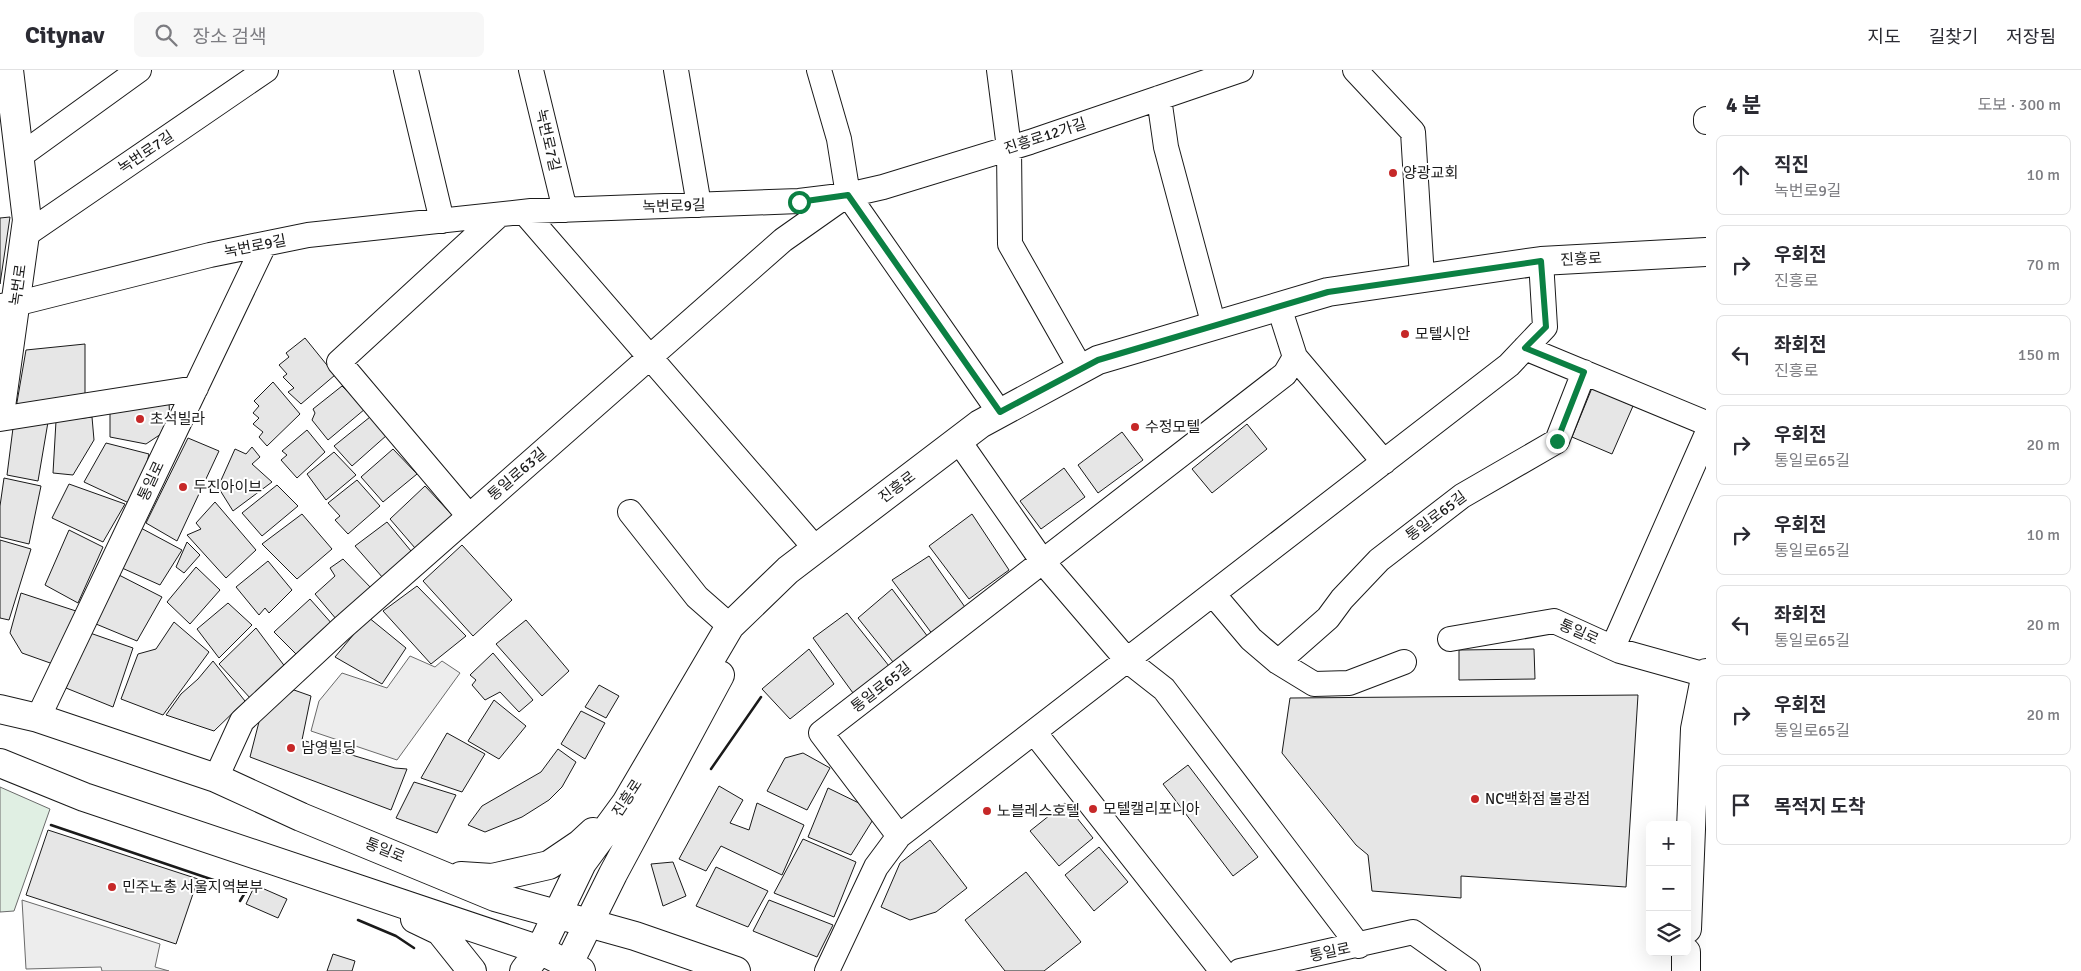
<!DOCTYPE html>
<html lang="ko">
<head>
<meta charset="utf-8">
<style>
  body { margin:0; font-family:Signika,"Noto Sans KR",sans-serif; background:#f7f7f7; color:#2b2b33 }
  .controls { position:absolute; right:15px; bottom:15px; display:grid; overflow:hidden; border-radius:8px; box-shadow:0 5px 20px #0002 }
  .controls button { width:45px; height:45px; display:grid; place-items:center; padding:0; border:0; border-bottom:1px solid #e1e1e2; background:#fff; color:#2b2b33; font:25px sans-serif }
  .stop { position:absolute; width:15px; height:15px; margin:-11px; border:4px solid #0b8043; border-radius:50%; background:#fff }
  .stop.end { background:#0b8043; border-color:#fff; box-shadow:0 1px 5px #0008 }
  .list { margin:0; padding:0; list-style:none }
  h2 { display:flex; justify-content:space-between; align-items:center; height:65px; margin:0; padding:0 20px; font-size:21px }
  h2 small { font-size:16px; font-weight:400; color:#7c7c81 }
  .list li { display:grid; grid-template-columns:32px 1fr auto; gap:15px; align-items:center; box-sizing:border-box; height:80px; margin:0 10px 10px; padding:0 10px; border:1px solid #e1e1e2; border-radius:8px }
  .list b { display:block; font-size:19px; white-space:nowrap }
  .list p { margin:0; font-size:16px; white-space:nowrap; color:#7c7c81 }
  .list em { font-size:16px; font-style:normal; color:#7c7c81 }
  .icon { flex:none; width:28px; height:28px; fill:none; stroke:currentColor; stroke-width:2; stroke-linecap:round; stroke-linejoin:round }
  .map { position:relative; flex:none; width:1706px; height:901px; overflow:hidden }
  header { display:flex; align-items:center; gap:30px; box-sizing:border-box; height:70px; padding:0 25px; background:#fff; border-bottom:1px solid #e1e1e2 }
  header strong { font-size:24px }
  nav { display:flex; gap:28px; margin-inline-start:auto; font-size:18px }
  .search { width:350px; height:45px; background:#f7f7f7; display:flex; align-items:center; gap:12px; box-sizing:border-box; padding:0 18px; border-radius:8px; color:#7c7c81; font-size:19px }
  main { display:flex }
  aside { flex:1; background:#fff }
  .map>svg:first-child { display:block }
  .green { fill:#e0efe3; stroke:#6a6a6a }
  .parking { fill:#ededed; stroke:#6a6a6a }
  .building { fill:#e6e6e6; stroke:#1a1a1a }
  .lines { fill:none; stroke-linecap:round; stroke-linejoin:round }
  .minor-casing { stroke:#1a1a1a; stroke-width:26 }
  .tertiary-casing { stroke:#1a1a1a; stroke-width:30 }
  .secondary-casing { stroke:#1a1a1a; stroke-width:30 }
  .primary-casing { stroke:#1a1a1a; stroke-width:30 }
  .minor { stroke:#fff; stroke-width:24 }
  .tertiary { stroke:#fff; stroke-width:28 }
  .secondary { stroke:#fff; stroke-width:28 }
  .primary { stroke:#fff; stroke-width:28 }
  .wall { stroke:#1a1a1a; stroke-width:2.5 }
  .route { stroke:#0b8043; stroke-width:6 }
  .poi-dot { fill:#c62828; stroke:#fff; stroke-width:2 }
  .labels { text-anchor:middle; stroke-width:4; stroke-linejoin:round; paint-order:stroke }
  .street-label { font-size:15px; fill:#1a1a1a; stroke:#fff }
  .poi-label { font-size:15px; fill:#1a1a1a; stroke:#fff; text-anchor:start }
</style>
</head>
<body>
<header>
<strong>Citynav</strong>
<div class="search"><svg class="icon" aria-label="search" viewBox="0 0 24 24"><circle cx="10" cy="10" r="6"/><path d="M15 15l6 6"/></svg>장소 검색</div>
<nav><a>지도</a><a>길찾기</a><a>저장됨</a></nav>
</header>
<main>
<div class="map">
<svg width="1706" height="901" viewBox="0 0 1706 901">
  <rect width="100%" height="100%" fill="#fff"/>
  <path class="green" d="M0,717L50,739L14,841L0,842Z"/>
  <path class="parking" d="M410,586L435,597L442,591L460,603L397,690L311,661L319,631L342,603L387,618Z
    M22,830L160,874L155,897L169,901H102L101,897L26,899Z"/>
  <path class="building" d="M10,147L0,214V148Z
    M305,268L335,305L301,334L288,322L294,318L283,307L287,304L279,295L289,287L286,283Z
    M85,274V324L16,338L26,280Z
    M273,312L300,344L267,376L259,367L263,362L253,354L259,348L253,343L259,336L254,331Z
    M342,316L365,339L328,370L312,350L315,343L313,339Z
    M1592,318L1633,336L1612,384L1572,367Z
    M169,331L170,358L146,374L110,367V340Z
    M92,347L94,370L73,405L53,403L56,351Z
    M370,347L387,365L352,396L334,376Z
    M48,352L38,411L7,405L13,358Z
    M1247,354L1267,379L1212,423L1192,399Z
    M307,360L325,382L297,408L281,390L287,385L282,381Z
    M1122,362L1143,390L1098,423L1078,395Z
    M188,368L219,381L177,471L146,453Z
    M106,373L149,384L143,408L129,433L84,412Z
    M252,377L260,387L252,394L272,412L233,441L218,417L235,379L246,384Z
    M393,379L417,404L383,432L361,407Z
    M334,382L356,405L326,430L307,404Z
    M1064,398L1085,427L1041,459L1020,431Z
    M4,408L41,416L29,474L0,467V436Z
    M357,410L380,436L348,464L335,450L340,446L328,433Z
    M69,414L125,434L103,472L52,448Z
    M277,415L298,436L262,466L242,443Z
    M425,416L453,446L415,478L390,449Z
    M215,432L256,480L226,508L187,465L201,459L196,453Z
    M302,444L332,479L297,509L262,474Z
    M972,444L1009,500L969,529L929,476Z
    M387,452L411,481L383,508L355,476Z
    M139,457L182,480L160,515L122,498Z
    M69,460L103,477L78,533L45,515Z
    M0,470L31,479L9,550L0,548Z
    M187,472L200,485L184,503L176,497Z
    M462,475L512,530L473,566L423,511Z
    M929,486L967,540L933,565L892,510Z
    M343,489L373,520L337,550L315,524L335,506L330,498Z
    M268,491L292,520L269,543L265,538L259,545L236,517Z
    M196,497L220,520L190,554L167,532Z
    M117,504L162,527L137,571L96,554Z
    M417,516L466,566L431,594L383,541Z
    M892,519L928,567L893,592L858,548Z
    M21,523L79,542L53,594L22,583L10,563Z
    M310,529L333,555L299,587L274,562Z
    M228,533L252,555L219,588L197,559Z
    M847,543L889,596L853,623L813,568Z
    M368,547L406,578L382,614L335,587Z
    M526,550L569,601L542,626L496,574Z
    M174,552L209,582L163,645L121,629L138,584L156,579Z
    M256,558L286,598L251,629L219,594Z
    M90,563L133,578L113,637L66,618Z
    M809,579L834,614L790,649L762,619Z
    M1534,579L1535,609L1459,610V580Z
    M493,583L533,630L519,642L500,622L485,630L472,615L476,610L470,605Z
    M213,591L245,631L214,661L166,645L181,624L198,609Z
    M599,615L619,626L606,648L585,637Z
    M294,620L311,626L302,670L395,698L407,699L391,740L250,687L261,644Z
    M1638,625L1626,817L1461,806V828L1372,821L1368,785L1356,775L1282,683L1290,628Z
    M494,630L526,656L499,689L468,671Z
    M581,641L605,653L585,689L561,674Z
    M447,663L485,684L462,722L421,708Z
    M558,679L576,692L562,717L549,730L522,747L485,762L468,755L482,736L541,702Z
    M803,683L830,698L807,740L767,721L785,688Z
    M1188,695L1258,787L1233,806L1163,714Z
    M414,712L456,725L437,763L396,748Z
    M719,716L743,730L730,753L749,760L757,733L804,755L782,805L721,776L706,801L679,789Z
    M828,718L865,736L874,748L851,785L808,767Z
    M1065,733L1093,768L1059,796L1030,761Z
    M48,760L198,809L176,874L26,825Z
    M803,769L856,792L834,847L774,823Z
    M930,770L967,818L936,842L910,850L881,837L900,793Z
    M1099,777L1128,812L1094,841L1065,805Z
    M673,792L686,826L663,836L651,794Z
    M716,797L768,821L748,857L696,836Z
    M1026,802L1081,872L1044,901H1005L965,850Z
    M255,815L287,829L278,848L246,834Z
    M769,830L833,855L817,887L753,861Z
    M333,884L355,891L352,901H327Z"/>
  <g class="lines">
    <defs>
      <path id="minor" d="M406,0L442,151
        M531,0L565,140
        M676,0L699,135
        M819,0L839,69L848,125L1000,343
        M999,0L1009,78L1010,174L1081,299
        M1355,0L1413,62L1422,208
        M1159,28L1166,77L1214,256
        M1706,49V52
        M20,86L139,0
        M524,142L816,479
        M25,165L266,0
        M0,236L15,234L210,185L308,165L531,141L799,131L848,125L883,117L1030,72L1241,0
        M1279,237L1295,287L1384,392
        M1525,278L1706,353
        M0,349L196,318
        M958,370L1043,492L1127,590L1164,619L1359,876
        M630,442L697,527L730,556
        M469,446L339,292L499,145
        M1213,524L1251,569L1278,592L1314,614L1349,613L1404,592
        M1450,569L1554,551L1620,581L1706,605
        M1613,577L1706,366
        M1278,592L1328,548L1342,529L1379,490L1462,426L1557,371L1584,302
        M38,648L264,175
        M1034,662L1222,901
        M216,708L242,651L341,559L783,170L844,127
        M899,766L821,663L1285,304L1295,287
        M827,901L876,797L899,766L1509,295L1545,257L1541,191
        M1240,901L1413,862L1468,901"/>
      <path id="tertiary" d="M0,344L27,150L9,0"/>
      <path id="secondary" d="M1687,859L1695,659L1706,603
        M1686,901V882"/>
      <path id="primary" d="M0,639L38,648L216,708L301,747L495,827L635,866L736,901
        M0,693L84,727L540,880L581,901
        M461,806L492,808L549,795L580,774L593,762
        M415,849L440,861L472,901
        M524,901L540,880L582,793L626,733L730,556L788,500L980,354L1098,290L1328,222L1541,191L1706,182
        M565,901L613,804L720,605"/>
    </defs>
    <use href="#minor" class="minor-casing"/>
    <use href="#tertiary" class="tertiary-casing"/>
    <use href="#secondary" class="secondary-casing"/>
    <use href="#primary" class="primary-casing"/>
    <use href="#minor" class="minor"/>
    <use href="#tertiary" class="tertiary"/>
    <use href="#secondary" class="secondary"/>
    <use href="#primary" class="primary"/>
    <path class="wall" d="M711,699L761,627
      M51,755L246,821L240,831
      M358,850L396,866L414,878"/>
  </g>
  <g class="lines">
    <path class="route" d="M799,132L848,125L1000,342L1098,290L1328,222L1541,191L1546,257L1525,278L1584,302L1557,371"/>
  </g>
  <g class="poi-dot">
    <circle cx="1393" cy="103" r="5"/>
    <circle cx="1405" cy="264" r="5"/>
    <circle cx="140" cy="349" r="5"/>
    <circle cx="1135" cy="357" r="5"/>
    <circle cx="183" cy="417" r="5"/>
    <circle cx="291" cy="678" r="5"/>
    <circle cx="1475" cy="729" r="5"/>
    <circle cx="1093" cy="739" r="5"/>
    <circle cx="987" cy="741" r="5"/>
    <circle cx="112" cy="817" r="5"/>
  </g>
  <g class="labels">
    <g class="street-label">
      <text transform="translate(1045 66) rotate(-18)" y="5">진흥로12가길</text>
      <text transform="translate(548 70) rotate(77)" y="5">녹번로7길</text>
      <text transform="translate(146 82) rotate(-34)" y="5">녹번로7길</text>
      <text transform="translate(674 136) rotate(-2)" y="5">녹번로9길</text>
      <text transform="translate(255 176) rotate(-11)" y="5">녹번로9길</text>
      <text transform="translate(1581 189) rotate(-3)" y="5">진흥로</text>
      <text transform="translate(18 215) rotate(-82)" y="5">녹번로</text>
      <text transform="translate(517 404) rotate(-41)" y="5">통일로63길</text>
      <text transform="translate(151 411) rotate(-65)" y="5">통일로</text>
      <text transform="translate(897 417) rotate(-37)" y="5">진흥로</text>
      <text transform="translate(1436 446) rotate(-37)" y="5">통일로65길</text>
      <text transform="translate(1579 562) rotate(24)" y="5">통일로</text>
      <text transform="translate(881 617) rotate(-38)" y="5">통일로65길</text>
      <text transform="translate(627 728) rotate(-57)" y="5">진흥로</text>
      <text transform="translate(385 780) rotate(22)" y="5">통일로</text>
      <text transform="translate(1330 882) rotate(-12)" y="5">통일로</text>
    </g>
    <g class="poi-label">
      <text x="1403" y="108">양광교회</text>
      <text x="1415" y="269">모텔시안</text>
      <text x="150" y="354">초석빌라</text>
      <text x="1145" y="362">수정모텔</text>
      <text x="193" y="422">두진아이브</text>
      <text x="301" y="683">남영빌딩</text>
      <text x="1485" y="734">NC백화점 불광점</text>
      <text x="1103" y="744">모텔캘리포니아</text>
      <text x="997" y="746">노블레스호텔</text>
      <text x="122" y="822">민주노총 서울지역본부</text>
    </g>
  </g>
</svg>
<div class="controls">
<button>+</button>
<button>−</button>
<button><svg class="icon" aria-label="layers" viewBox="0 0 24 24"><path d="M12 4l9 5-9 5-9-5zM3 14l9 5 9-5"/></svg></button>
</div>
<div class="stop" style="left:799px;top:132px"></div>
<div class="stop end" style="left:1557px;top:371px"></div>
</div>
<aside>
<h2>4 분<small>도보 · 300 m</small></h2>
<ul class="list">
<li><svg class="icon" aria-label="ahead" viewBox="0 0 24 24"><path d="M12 20V5M6 11l6-6 6 6"/></svg><div><b>직진</b><p>녹번로9길</p></div><em>10 m</em></li>
<li><svg class="icon" aria-label="right" viewBox="0 0 24 24"><path d="M7 20v-9h11M14 6l5 5-5 5"/></svg><div><b>우회전</b><p>진흥로</p></div><em>70 m</em></li>
<li><svg class="icon" aria-label="left" viewBox="0 0 24 24"><path d="M17 20v-9H6M10 6l-5 5 5 5"/></svg><div><b>좌회전</b><p>진흥로</p></div><em>150 m</em></li>
<li><svg class="icon" aria-label="right" viewBox="0 0 24 24"><path d="M7 20v-9h11M14 6l5 5-5 5"/></svg><div><b>우회전</b><p>통일로65길</p></div><em>20 m</em></li>
<li><svg class="icon" aria-label="right" viewBox="0 0 24 24"><path d="M7 20v-9h11M14 6l5 5-5 5"/></svg><div><b>우회전</b><p>통일로65길</p></div><em>10 m</em></li>
<li><svg class="icon" aria-label="left" viewBox="0 0 24 24"><path d="M17 20v-9H6M10 6l-5 5 5 5"/></svg><div><b>좌회전</b><p>통일로65길</p></div><em>20 m</em></li>
<li><svg class="icon" aria-label="right" viewBox="0 0 24 24"><path d="M7 20v-9h11M14 6l5 5-5 5"/></svg><div><b>우회전</b><p>통일로65길</p></div><em>20 m</em></li>
<li><svg class="icon" aria-label="arrive" viewBox="0 0 24 24"><path d="M6 21V4h12l-3 4 3 4H6"/></svg><div><b>목적지 도착</b></div></li>
</ul>
</aside>
</main>
</body>
</html>
